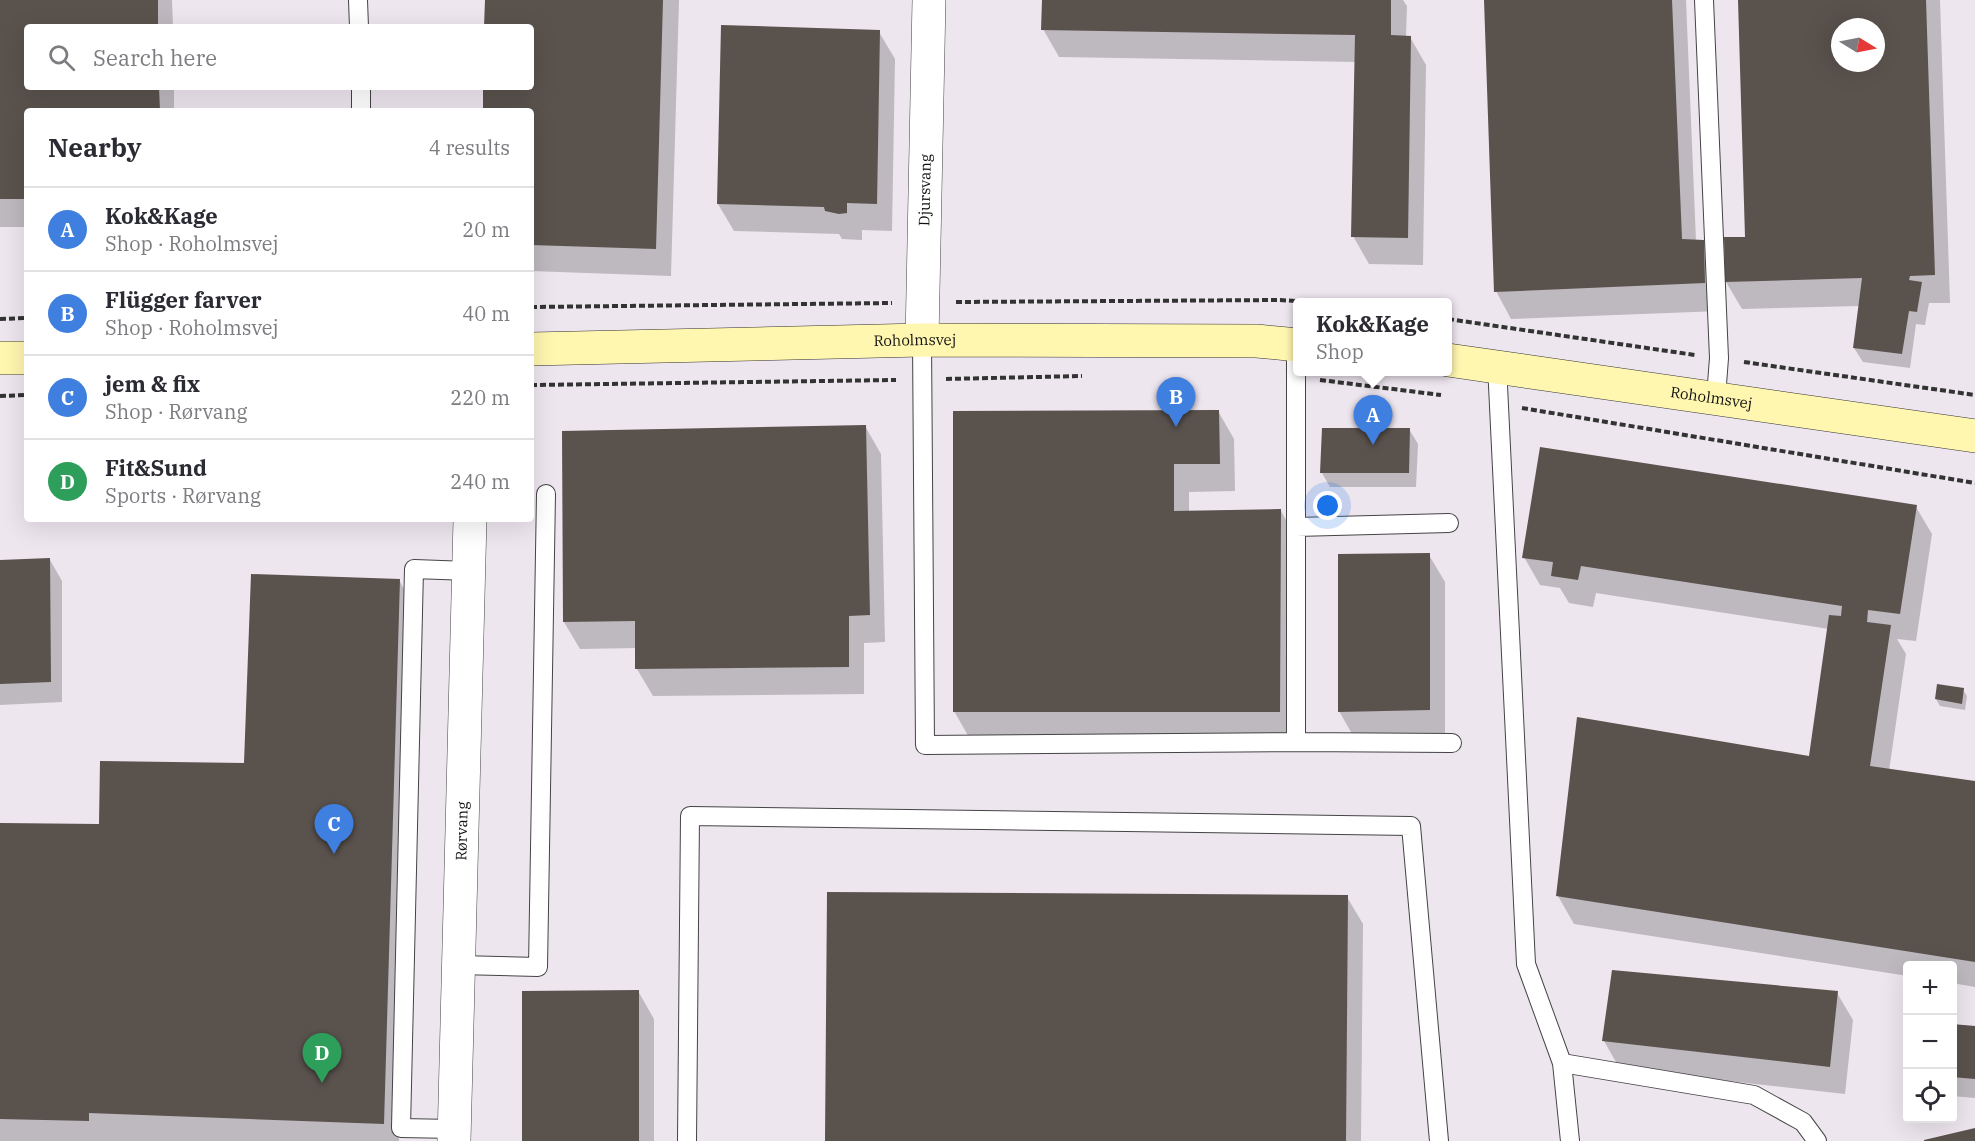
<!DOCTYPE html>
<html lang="en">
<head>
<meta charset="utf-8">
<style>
  body { margin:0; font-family:"IBM Plex Serif",serif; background:#f2f2f3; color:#2b2b33 }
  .controls { position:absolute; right:18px; bottom:18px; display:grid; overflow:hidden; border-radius:6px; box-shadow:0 6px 24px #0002 }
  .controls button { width:54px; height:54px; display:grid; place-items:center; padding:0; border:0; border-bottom:2px solid #e1e1e2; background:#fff; color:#2b2b33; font:30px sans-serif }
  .compass { position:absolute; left:1831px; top:18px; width:54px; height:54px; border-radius:50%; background:#fff; box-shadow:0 6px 24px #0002; rotate:100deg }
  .you { position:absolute; left:1328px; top:506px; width:21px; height:21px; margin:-15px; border:4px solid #fff; border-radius:50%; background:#1a73e8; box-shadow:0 0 0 9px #1a73e833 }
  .badge { display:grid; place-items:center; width:39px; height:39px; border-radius:50%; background:#c4262e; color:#fff; font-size:20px; font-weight:700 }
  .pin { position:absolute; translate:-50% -50px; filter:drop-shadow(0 2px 3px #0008) }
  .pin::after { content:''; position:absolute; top:32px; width:21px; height:18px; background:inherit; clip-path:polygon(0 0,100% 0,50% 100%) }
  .popup { position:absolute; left:1293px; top:298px; width:159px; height:78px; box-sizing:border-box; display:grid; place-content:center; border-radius:6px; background:#fff; filter:drop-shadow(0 2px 4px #0005); font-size:20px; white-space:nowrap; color:#7c7c81 }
  .popup b { font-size:22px; color:#2b2b33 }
  .popup::after { content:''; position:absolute; left:50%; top:100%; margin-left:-12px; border:12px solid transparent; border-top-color:#fff }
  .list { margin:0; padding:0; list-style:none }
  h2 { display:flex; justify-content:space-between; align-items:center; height:78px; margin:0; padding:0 24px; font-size:26px }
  h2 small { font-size:20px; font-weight:400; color:#7c7c81 }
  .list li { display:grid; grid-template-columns:39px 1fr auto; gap:18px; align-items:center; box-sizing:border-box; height:84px; padding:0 24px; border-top:2px solid #e1e1e2 }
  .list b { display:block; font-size:22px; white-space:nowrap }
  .list p { margin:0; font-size:20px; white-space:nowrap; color:#7c7c81 }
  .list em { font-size:20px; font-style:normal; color:#7c7c81 }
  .icon { flex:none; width:33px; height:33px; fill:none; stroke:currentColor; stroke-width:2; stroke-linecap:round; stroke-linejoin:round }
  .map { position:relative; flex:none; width:1975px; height:1141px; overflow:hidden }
  .search { position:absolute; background:#fff; box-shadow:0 6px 24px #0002; left:24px; top:24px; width:510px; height:66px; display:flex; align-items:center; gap:15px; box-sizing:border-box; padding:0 21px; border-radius:6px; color:#7c7c81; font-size:22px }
  .panel { position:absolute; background:#fff; box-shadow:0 6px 24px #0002; left:24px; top:108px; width:510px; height:414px; border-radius:6px }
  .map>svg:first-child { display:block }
  .industrial { fill:#eee6ef; fill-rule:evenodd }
  .shadow { fill:#0003; fill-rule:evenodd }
  .building { fill:#5a524d; fill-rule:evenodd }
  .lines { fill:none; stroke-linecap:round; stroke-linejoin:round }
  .lane-casing { stroke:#444; stroke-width:20 }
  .street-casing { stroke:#444; stroke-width:34 }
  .secondary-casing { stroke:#333; stroke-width:34 }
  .path { stroke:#333; stroke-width:4; stroke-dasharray:6 3; stroke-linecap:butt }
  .lane { stroke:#fff; stroke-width:18 }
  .street { stroke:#fff; stroke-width:33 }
  .secondary { stroke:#fff6b0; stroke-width:33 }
  .labels { text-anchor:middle; stroke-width:6; stroke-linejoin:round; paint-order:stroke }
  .street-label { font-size:15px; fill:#111; stroke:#fff }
</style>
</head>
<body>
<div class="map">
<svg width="1975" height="1141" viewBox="0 0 1975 1141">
  <rect width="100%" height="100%" fill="#fffdf5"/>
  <path class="industrial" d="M0,0H1975V1141H0ZM27,27H531V87H27ZM1840,27H1876V63H1840ZM27,111H531V519H27ZM1298,302H1448V372H1298ZM1908,966H1952V1118H1908Z"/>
  <path class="shadow" d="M0,0H172L173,27H27V87H174V111H27V227H0Z
    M486,0H679L671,276L531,271V111H484L485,87H531V27H486Z
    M1043,0H1403L1407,6L1406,37H1410L1426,65L1423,265L1369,264L1353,236L1356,62L1059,57L1043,29Z
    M1485,0H1686L1696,241H1703L1719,269L1720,311L1511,319L1496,291Z
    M1739,0H1940L1950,303H1929L1925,325L1916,324L1910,368L1863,362L1854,348L1860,306L1742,309L1726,282L1747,239ZM1840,27H1876V63H1840Z
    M879,32L895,59L892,231L862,230V240L842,239L839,234L734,231L718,204Z
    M1218,411L1234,439L1235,491L1189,492V512L1281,511L1296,538L1295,739H970L954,711Z
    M865,426L881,454L885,642L864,643V694L653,696L637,669V648L580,649L564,622Z
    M1409,429L1418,444L1416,487H1330L1322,473Z
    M1916,507L1932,534L1916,641L1897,639L1906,654L1889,771L1975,783V987L1952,983V966H1908V976L1574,924L1558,896L1811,758L1829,629L1596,593L1593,607L1569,603L1560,588L1540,585L1524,557Z
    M1429,555L1445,582V737L1355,739L1339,711Z
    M50,560L62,581V702L0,705V561Z
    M399,580L415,608L399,1141H0V824L100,826L246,765Z
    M1963,690L1967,696L1965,710L1940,706L1936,699Z
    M1347,897L1363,924L1361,1141H827Z
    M638,991L654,1019V1141H523Z
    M1837,993L1853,1020L1845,1094L1620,1069L1604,1041Z
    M1952,1025L1975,1027V1098L1952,1096Z"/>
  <path class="building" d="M0,0H158V27H27V87H159L160,111H27V199H0Z
    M485,0H663L656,249L531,245V111H483V87H531V27H484Z
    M1042,0H1391V35L1411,36L1408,238L1351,237L1355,35L1041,30Z
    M1484,0H1672L1682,239L1704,240L1705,283L1494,292Z
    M1738,0H1926L1935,275L1910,276L1909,280L1922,282L1917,312L1909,311L1902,354L1853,348L1862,278L1725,282L1724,237H1745ZM1840,27H1876V63H1840Z
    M721,25L880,30L877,204L847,203V213L839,214L825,211L824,207L717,204Z
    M1219,410L1220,464H1174V511L1281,509L1280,712H953V411Z
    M866,425L870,615L849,616V667L635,669V621L563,622L562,431Z
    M1322,428H1410L1409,473H1320Z
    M1540,447L1917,505L1900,614L1868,610L1867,622L1891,625L1870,766L1975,781V962L1556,896L1577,717L1809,756L1829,615L1841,616L1842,606L1581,566L1578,580L1551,576L1553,562L1522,558Z
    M1430,553V710L1338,712V554Z
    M50,558L51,682L0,684V560Z
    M251,574L400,579L384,1124L89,1113V1121L0,1119V823L99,824L100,761L244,763Z
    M1937,684L1964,688L1962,704L1935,699Z
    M827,892L1348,895L1346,1141H825Z
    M1612,970L1838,991L1830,1067L1602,1041Z
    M639,990V1141H522V991Z
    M1952,1024L1975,1026V1079L1952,1077Z
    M1975,1128V1141H1924V1140Z"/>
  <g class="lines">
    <defs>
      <path id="lane" d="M358,0L359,27
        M1704,0L1719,358L1716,397
        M361,87V111
        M922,340L925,745L1296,742
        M1296,345V742L1452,743
        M1497,365L1526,964L1562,1063
        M1296,527L1449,523
        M458,965L538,967L546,494
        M454,1129L401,1128L414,569L469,571
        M687,1141L690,816L1411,826L1439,1141
        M1570,1141L1562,1063L1754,1095L1803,1122L1817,1141"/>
      <g id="street">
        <path id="s1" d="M922,340L929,0"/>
        <path id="s2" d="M454,1141L470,519"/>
      </g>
      <g id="secondary">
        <path id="s3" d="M531,349L922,340L1257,341L1298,345"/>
        <path d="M0,358H27"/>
        <path id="s4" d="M1448,360L1975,436"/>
      </g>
    </defs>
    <use href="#lane" class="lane-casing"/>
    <use href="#street" class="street-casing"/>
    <use href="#secondary" class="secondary-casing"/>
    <path class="path" d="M956,302L1280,300L1309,302
      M531,307L892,303
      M0,319L27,318
      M1448,319L1695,355
      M1744,362L1975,395
      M946,379L1082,376
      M1320,380L1441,395
      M531,385L896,380
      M0,396L27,395
      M1522,408L1975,483"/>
    <use href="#lane" class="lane"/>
    <use href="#street" class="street"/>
    <use href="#secondary" class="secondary"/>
  </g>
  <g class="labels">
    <g class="street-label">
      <text dy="5" stroke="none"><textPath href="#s1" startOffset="150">Djursvang</textPath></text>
      <text dy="5" stroke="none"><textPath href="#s3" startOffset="384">Roholmsvej</textPath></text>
      <text dy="5" stroke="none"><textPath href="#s4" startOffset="266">Roholmsvej</textPath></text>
      <text dy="5" stroke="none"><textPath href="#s2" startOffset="310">Rørvang</textPath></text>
    </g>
  </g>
</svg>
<div class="controls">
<button>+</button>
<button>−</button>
<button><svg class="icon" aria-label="locate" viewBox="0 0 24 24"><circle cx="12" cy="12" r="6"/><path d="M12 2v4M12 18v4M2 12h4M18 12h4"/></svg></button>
</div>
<svg class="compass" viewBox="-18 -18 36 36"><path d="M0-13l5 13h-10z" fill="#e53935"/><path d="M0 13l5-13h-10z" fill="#7c7c81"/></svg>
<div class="you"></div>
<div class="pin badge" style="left:1373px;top:445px;background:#3f7fe0">A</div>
<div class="popup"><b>Kok&amp;Kage</b>Shop</div>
<div class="pin badge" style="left:1176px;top:427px;background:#3f7fe0">B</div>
<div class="pin badge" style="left:334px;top:854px;background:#3f7fe0">C</div>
<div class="pin badge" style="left:322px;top:1083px;background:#2e9e5b">D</div>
<div class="search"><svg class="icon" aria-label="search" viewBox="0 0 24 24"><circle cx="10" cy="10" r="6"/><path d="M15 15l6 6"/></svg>Search here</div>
<section class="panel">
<h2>Nearby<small>4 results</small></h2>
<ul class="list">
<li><span class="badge" style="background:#3f7fe0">A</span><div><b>Kok&amp;Kage</b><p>Shop · Roholmsvej</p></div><em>20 m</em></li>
<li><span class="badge" style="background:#3f7fe0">B</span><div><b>Flügger farver</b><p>Shop · Roholmsvej</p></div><em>40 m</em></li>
<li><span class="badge" style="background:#3f7fe0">C</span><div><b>jem &amp; fix</b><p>Shop · Rørvang</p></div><em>220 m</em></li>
<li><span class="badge" style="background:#2e9e5b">D</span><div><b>Fit&amp;Sund</b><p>Sports · Rørvang</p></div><em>240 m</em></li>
</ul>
</section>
</div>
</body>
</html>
